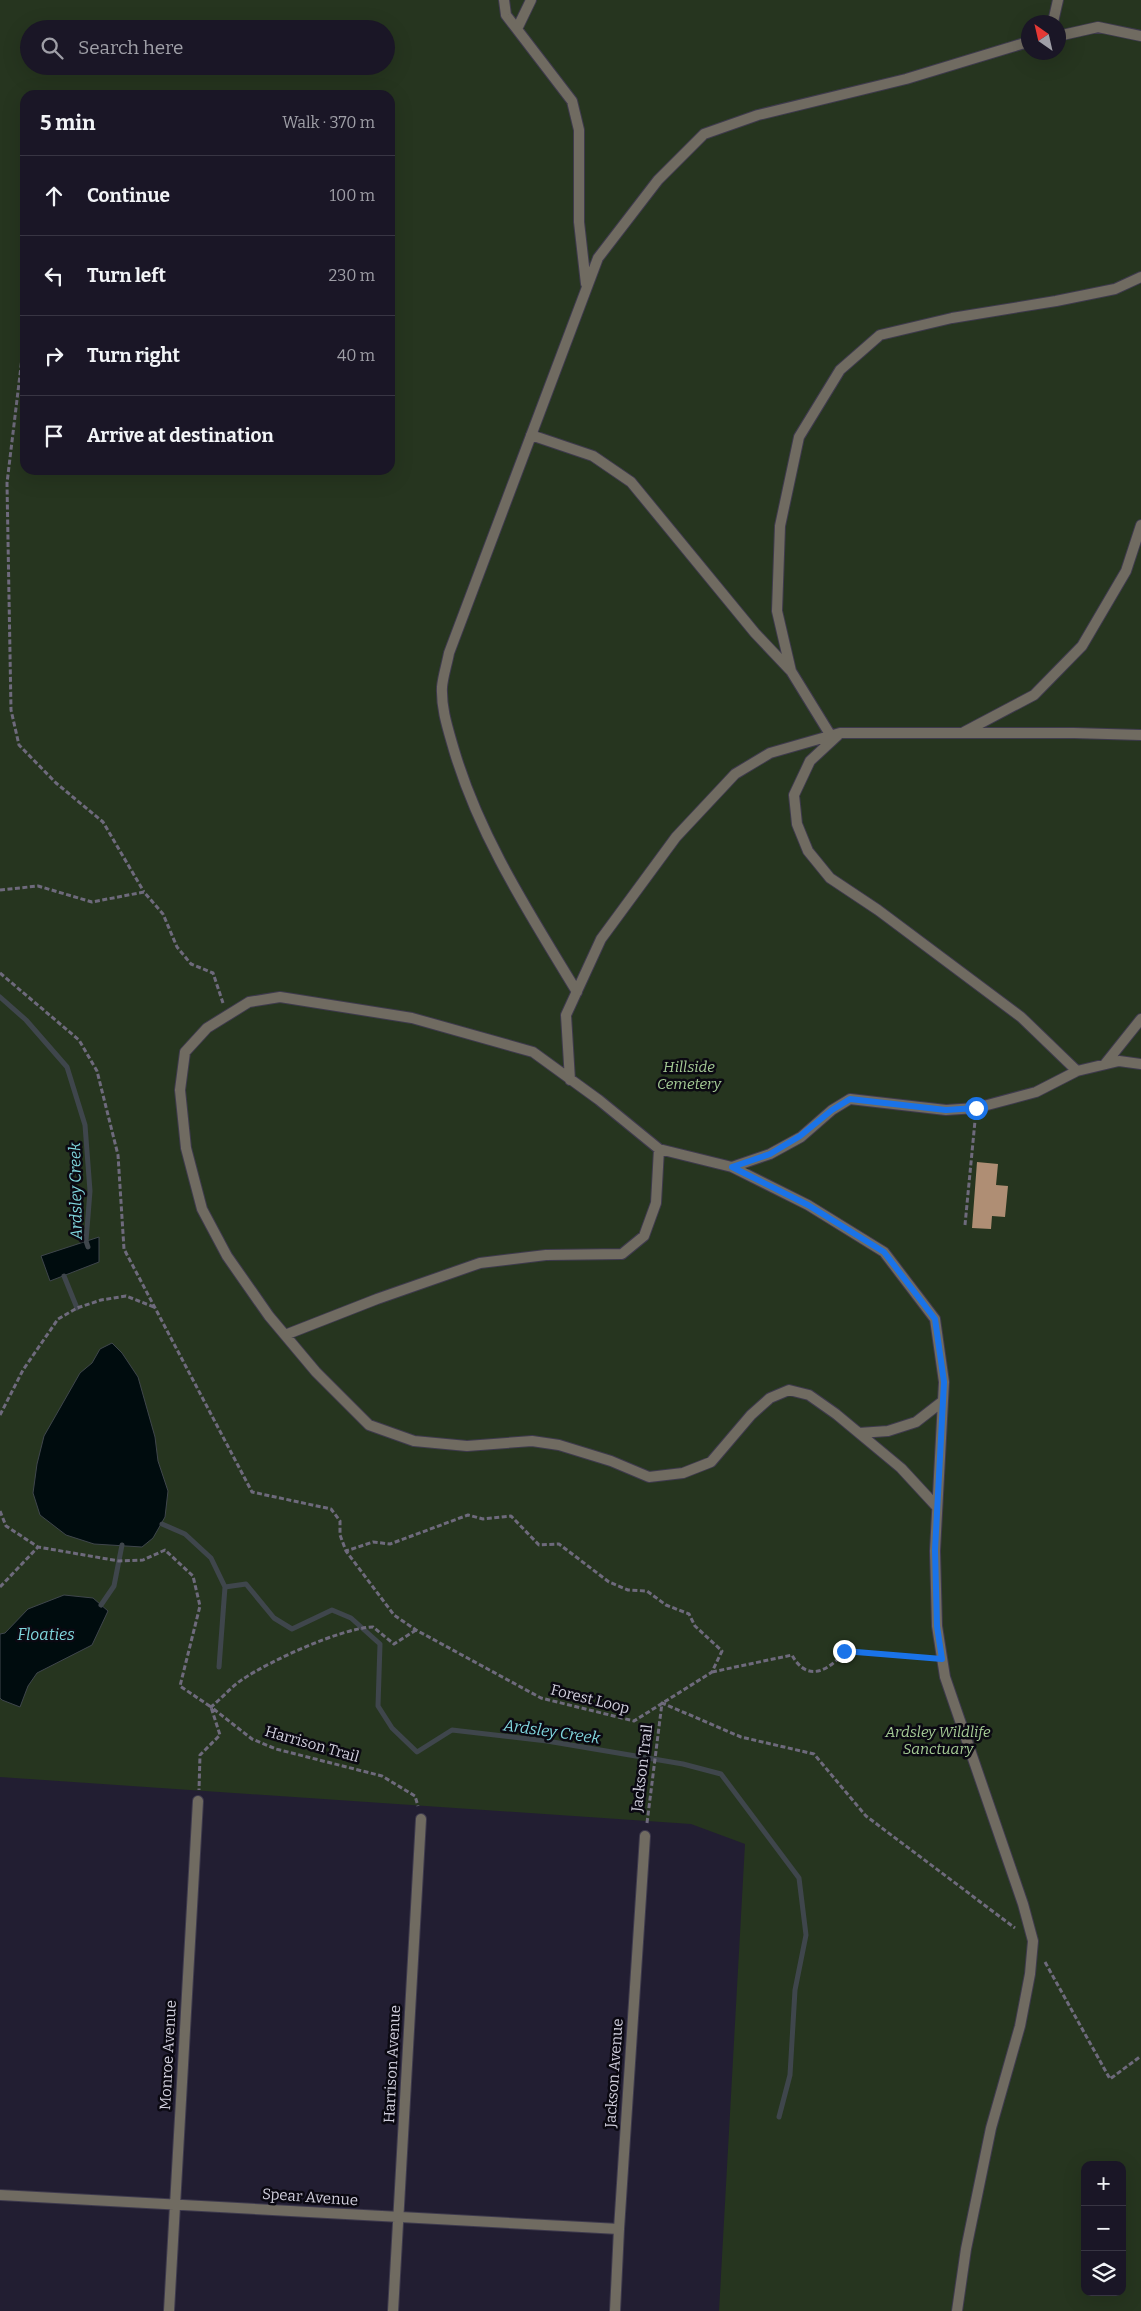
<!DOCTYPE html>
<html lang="en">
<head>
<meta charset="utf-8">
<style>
  body { margin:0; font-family:Bitter,serif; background:#272332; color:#f1f3f6 }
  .controls { position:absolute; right:15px; bottom:15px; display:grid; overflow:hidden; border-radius:10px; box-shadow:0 5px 20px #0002 }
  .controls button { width:45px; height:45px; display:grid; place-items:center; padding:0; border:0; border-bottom:1px solid #383543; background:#1a1626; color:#f1f3f6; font:25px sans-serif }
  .compass { position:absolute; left:1021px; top:15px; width:45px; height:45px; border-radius:50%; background:#1a1626; box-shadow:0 5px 20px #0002; rotate:326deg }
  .stop { position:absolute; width:15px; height:15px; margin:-11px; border:4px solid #1a73e8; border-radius:50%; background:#fff }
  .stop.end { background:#1a73e8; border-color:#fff; box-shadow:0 1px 5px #0008 }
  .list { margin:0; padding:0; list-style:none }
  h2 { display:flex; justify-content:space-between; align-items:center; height:65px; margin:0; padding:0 20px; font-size:21px }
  h2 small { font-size:16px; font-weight:400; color:#9f9fa7 }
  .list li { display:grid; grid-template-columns:32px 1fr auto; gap:15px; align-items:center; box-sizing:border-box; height:80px; padding:0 20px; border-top:1px solid #383543 }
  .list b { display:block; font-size:19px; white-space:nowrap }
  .list em { font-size:16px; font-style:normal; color:#9f9fa7 }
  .icon { flex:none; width:28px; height:28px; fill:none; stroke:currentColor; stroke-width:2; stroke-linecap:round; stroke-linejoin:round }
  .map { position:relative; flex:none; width:1141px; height:2311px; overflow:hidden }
  .search { position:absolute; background:#1a1626; box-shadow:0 5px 20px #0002; left:20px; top:20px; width:375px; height:55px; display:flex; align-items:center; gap:12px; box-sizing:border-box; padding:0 18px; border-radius:28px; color:#9f9fa7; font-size:19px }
  .panel { position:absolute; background:#1a1626; box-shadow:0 5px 20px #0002; left:20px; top:90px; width:375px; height:385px; border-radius:15px }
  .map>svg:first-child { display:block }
  .green { fill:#26351f; fill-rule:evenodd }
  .water { fill:#000c0e; stroke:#3f464c }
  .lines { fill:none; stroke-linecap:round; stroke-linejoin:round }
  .stream { stroke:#3f464c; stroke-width:5 }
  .building { fill:#af8e74 }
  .service-casing { stroke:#3e3a4d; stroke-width:12 }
  .minor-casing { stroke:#3e3a4d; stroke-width:12 }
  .path { stroke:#6e6a7c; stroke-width:3; stroke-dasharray:5 2.5; stroke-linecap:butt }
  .service { stroke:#706b61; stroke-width:10 }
  .minor { stroke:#706b61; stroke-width:10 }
  .route { stroke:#1a73e8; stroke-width:6 }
  .labels { text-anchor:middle; stroke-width:5; stroke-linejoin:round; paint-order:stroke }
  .park-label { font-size:15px; font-style:italic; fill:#a5cb95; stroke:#0b0912 }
  .street-label { font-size:15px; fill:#d1cfdd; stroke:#0b0912 }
  .water-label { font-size:16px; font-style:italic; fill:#80d7de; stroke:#0b0912 }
</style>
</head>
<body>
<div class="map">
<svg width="1141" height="2311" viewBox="0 0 1141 2311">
  <rect width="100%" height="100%" fill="#221e32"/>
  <path class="green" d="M0,0H1141V2311H719L745,1844L691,1824L0,1777ZM1028,22H1058V52H1028ZM29,29H386V66H29ZM25,95H390V470H25ZM1085,2165H1122V2292H1085Z"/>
  <path class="water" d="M99,1237V1262L50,1281L41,1256Z
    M112,1343L122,1353L138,1377L155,1437L158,1461L168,1491L165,1517L153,1538L142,1547L94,1544L66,1535L40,1515L33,1493L37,1464L44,1436L80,1373L92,1363L100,1349Z
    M64,1595L93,1598L108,1611L92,1645L37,1673L28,1686L20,1707L2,1700L0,1698V1634L5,1633L28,1609Z"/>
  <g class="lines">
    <path class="stream" d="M0,997L26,1020L67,1067L85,1125L90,1191L86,1241L88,1247
      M64,1276L77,1308
      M162,1524L185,1534L211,1558L225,1587L246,1584L274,1618L292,1629L332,1610L351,1618L380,1644L378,1706L392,1728L417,1752L452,1730L547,1741L683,1764L721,1774L799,1878L806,1935L795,1990L790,2075L779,2117
      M101,1605L114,1586L122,1545
      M219,1667L225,1587"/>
  </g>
  <path class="building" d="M977,1162L998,1164L996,1185L1008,1186L1005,1217L992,1216L991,1229L972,1228Z"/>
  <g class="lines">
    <defs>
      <path id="service" d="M504,0L506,15L572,101L579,130V222L586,284
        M1053,22L1058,0
        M517,29L531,0
        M1058,36L1098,27L1141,36
        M531,435L593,456L631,482L755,633L790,670
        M964,732L1034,695L1082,646L1126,571L1141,525
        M838,735L810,761L794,795L797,824L808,851L830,878L878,910L1021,1017L1077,1071
        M831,736L791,671L777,611L780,526L799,437L840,370L880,335L952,318L1056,301L1115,289L1141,277
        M577,992C530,914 480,838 454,750C448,729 441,709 442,687C443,676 447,664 449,653L598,258L658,180L704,134L758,115L906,79L1028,42
        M1105,1064L1141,1019
        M570,1080L566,1015L601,939L676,837L735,774L770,753L840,733H1074L1141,735
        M732,1167L770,1154L801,1137L832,1110L850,1099L946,1110L976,1108L1036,1092L1077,1071L1119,1061L1141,1064
        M285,1335L377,1299L480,1263L546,1255L622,1254L644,1236L656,1203L659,1149
        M859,1433L888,1431L916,1422L943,1401
        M937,1507L901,1468L836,1414L809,1395L789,1390L770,1398L751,1415L711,1462L683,1473L649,1477L611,1461L559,1445L532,1441L467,1446L414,1441L369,1425L316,1372L269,1316L227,1256L202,1209L186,1148L180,1090L185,1052L207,1028L249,1002L280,997L412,1018L533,1052L599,1100L659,1149L732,1167L808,1205L884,1252L935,1319L944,1382L935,1551L937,1626L945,1677L1023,1904L1033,1941L1030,1974L1020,2026L991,2128L966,2249L957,2311"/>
      <path id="minor" d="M0,2195L619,2229
        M169,2311L198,1801
        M393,2311L421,1819
        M615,2311L619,2229L645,1836"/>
    </defs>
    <use href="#service" class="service-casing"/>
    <use href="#minor" class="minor-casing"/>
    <path class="path" d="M25,333L7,483L11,710L19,745L56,783L103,822L144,892
      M0,890L38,886L92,902L144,892L163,914L177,947L191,964L213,973L223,1003
      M0,973L79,1040L97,1071L118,1155L124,1249L252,1492L331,1509L340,1521V1535L346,1551L394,1615L416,1630L541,1698L634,1721L712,1672L722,1651L695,1626L689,1614L666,1605L647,1591L628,1590L609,1582L559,1544L539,1545L511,1516L483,1519L468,1515L390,1544L373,1542L346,1551
      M965,1225L975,1121
      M0,1415L23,1370L58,1319L77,1308L101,1300L126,1296L154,1307
      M0,1511L6,1526L38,1547L119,1561L143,1560L165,1550L193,1576L200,1606L180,1686L211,1707L220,1735L200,1755L199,1790
      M0,1587L38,1547
      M416,1630L394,1644L373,1627C341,1628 270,1661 243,1679C232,1686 222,1698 211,1707L252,1739L276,1749L382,1776L415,1796L418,1806
      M712,1672L792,1655C807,1683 829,1671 845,1651L929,1658
      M647,1823L662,1703L741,1737L814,1754L866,1816L1015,1928
      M1045,1962L1110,2079L1141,2056"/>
    <use href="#service" class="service"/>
    <use href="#minor" class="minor"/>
  </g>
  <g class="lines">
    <path class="route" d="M844,1651L942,1659L937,1626L935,1550L944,1382L935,1319L884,1252L808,1205L732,1167L770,1154L800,1136L832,1110L850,1099L946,1110L976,1108"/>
  </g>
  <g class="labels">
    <g class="park-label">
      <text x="689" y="1072">Hillside<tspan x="689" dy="17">Cemetery</tspan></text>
      <text x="938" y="1737">Ardsley Wildlife<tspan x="938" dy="17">Sanctuary</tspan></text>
    </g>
    <g class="street-label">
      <text transform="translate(590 1699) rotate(14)" y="5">Forest Loop</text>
      <text transform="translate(312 1744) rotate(16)" y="5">Harrison Trail</text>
      <text transform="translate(642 1768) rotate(-83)" y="5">Jackson Trail</text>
      <text transform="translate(168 2055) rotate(-87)" y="5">Monroe Avenue</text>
      <text transform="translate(392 2064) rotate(-87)" y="5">Harrison Avenue</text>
      <text transform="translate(614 2073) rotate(-86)" y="5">Jackson Avenue</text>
      <text transform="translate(310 2197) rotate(4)" y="5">Spear Avenue</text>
    </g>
    <g class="water-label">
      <text transform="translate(75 1191) rotate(-91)" y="6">Ardsley Creek</text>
      <text x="46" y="1640">Floaties</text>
      <text transform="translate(552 1731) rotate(8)" y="6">Ardsley Creek</text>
    </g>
  </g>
</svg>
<div class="controls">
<button>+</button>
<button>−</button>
<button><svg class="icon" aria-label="layers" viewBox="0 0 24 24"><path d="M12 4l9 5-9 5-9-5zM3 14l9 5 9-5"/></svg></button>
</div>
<svg class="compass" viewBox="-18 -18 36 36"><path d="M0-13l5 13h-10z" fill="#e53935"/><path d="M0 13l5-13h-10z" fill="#9f9fa7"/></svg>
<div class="stop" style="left:976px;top:1108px"></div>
<div class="stop end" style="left:844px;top:1651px"></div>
<div class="search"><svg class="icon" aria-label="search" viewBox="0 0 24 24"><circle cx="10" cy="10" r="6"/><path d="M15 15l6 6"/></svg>Search here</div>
<section class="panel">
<h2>5 min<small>Walk · 370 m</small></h2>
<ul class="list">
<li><svg class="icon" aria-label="ahead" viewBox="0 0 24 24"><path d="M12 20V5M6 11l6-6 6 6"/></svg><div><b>Continue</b></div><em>100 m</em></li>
<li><svg class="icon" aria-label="left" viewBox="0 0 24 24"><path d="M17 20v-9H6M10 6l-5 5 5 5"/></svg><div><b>Turn left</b></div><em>230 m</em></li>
<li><svg class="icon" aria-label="right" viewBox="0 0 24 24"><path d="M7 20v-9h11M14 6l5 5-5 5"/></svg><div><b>Turn right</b></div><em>40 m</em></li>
<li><svg class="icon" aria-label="arrive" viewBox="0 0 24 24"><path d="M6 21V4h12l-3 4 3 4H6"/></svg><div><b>Arrive at destination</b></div></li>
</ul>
</section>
</div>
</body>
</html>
